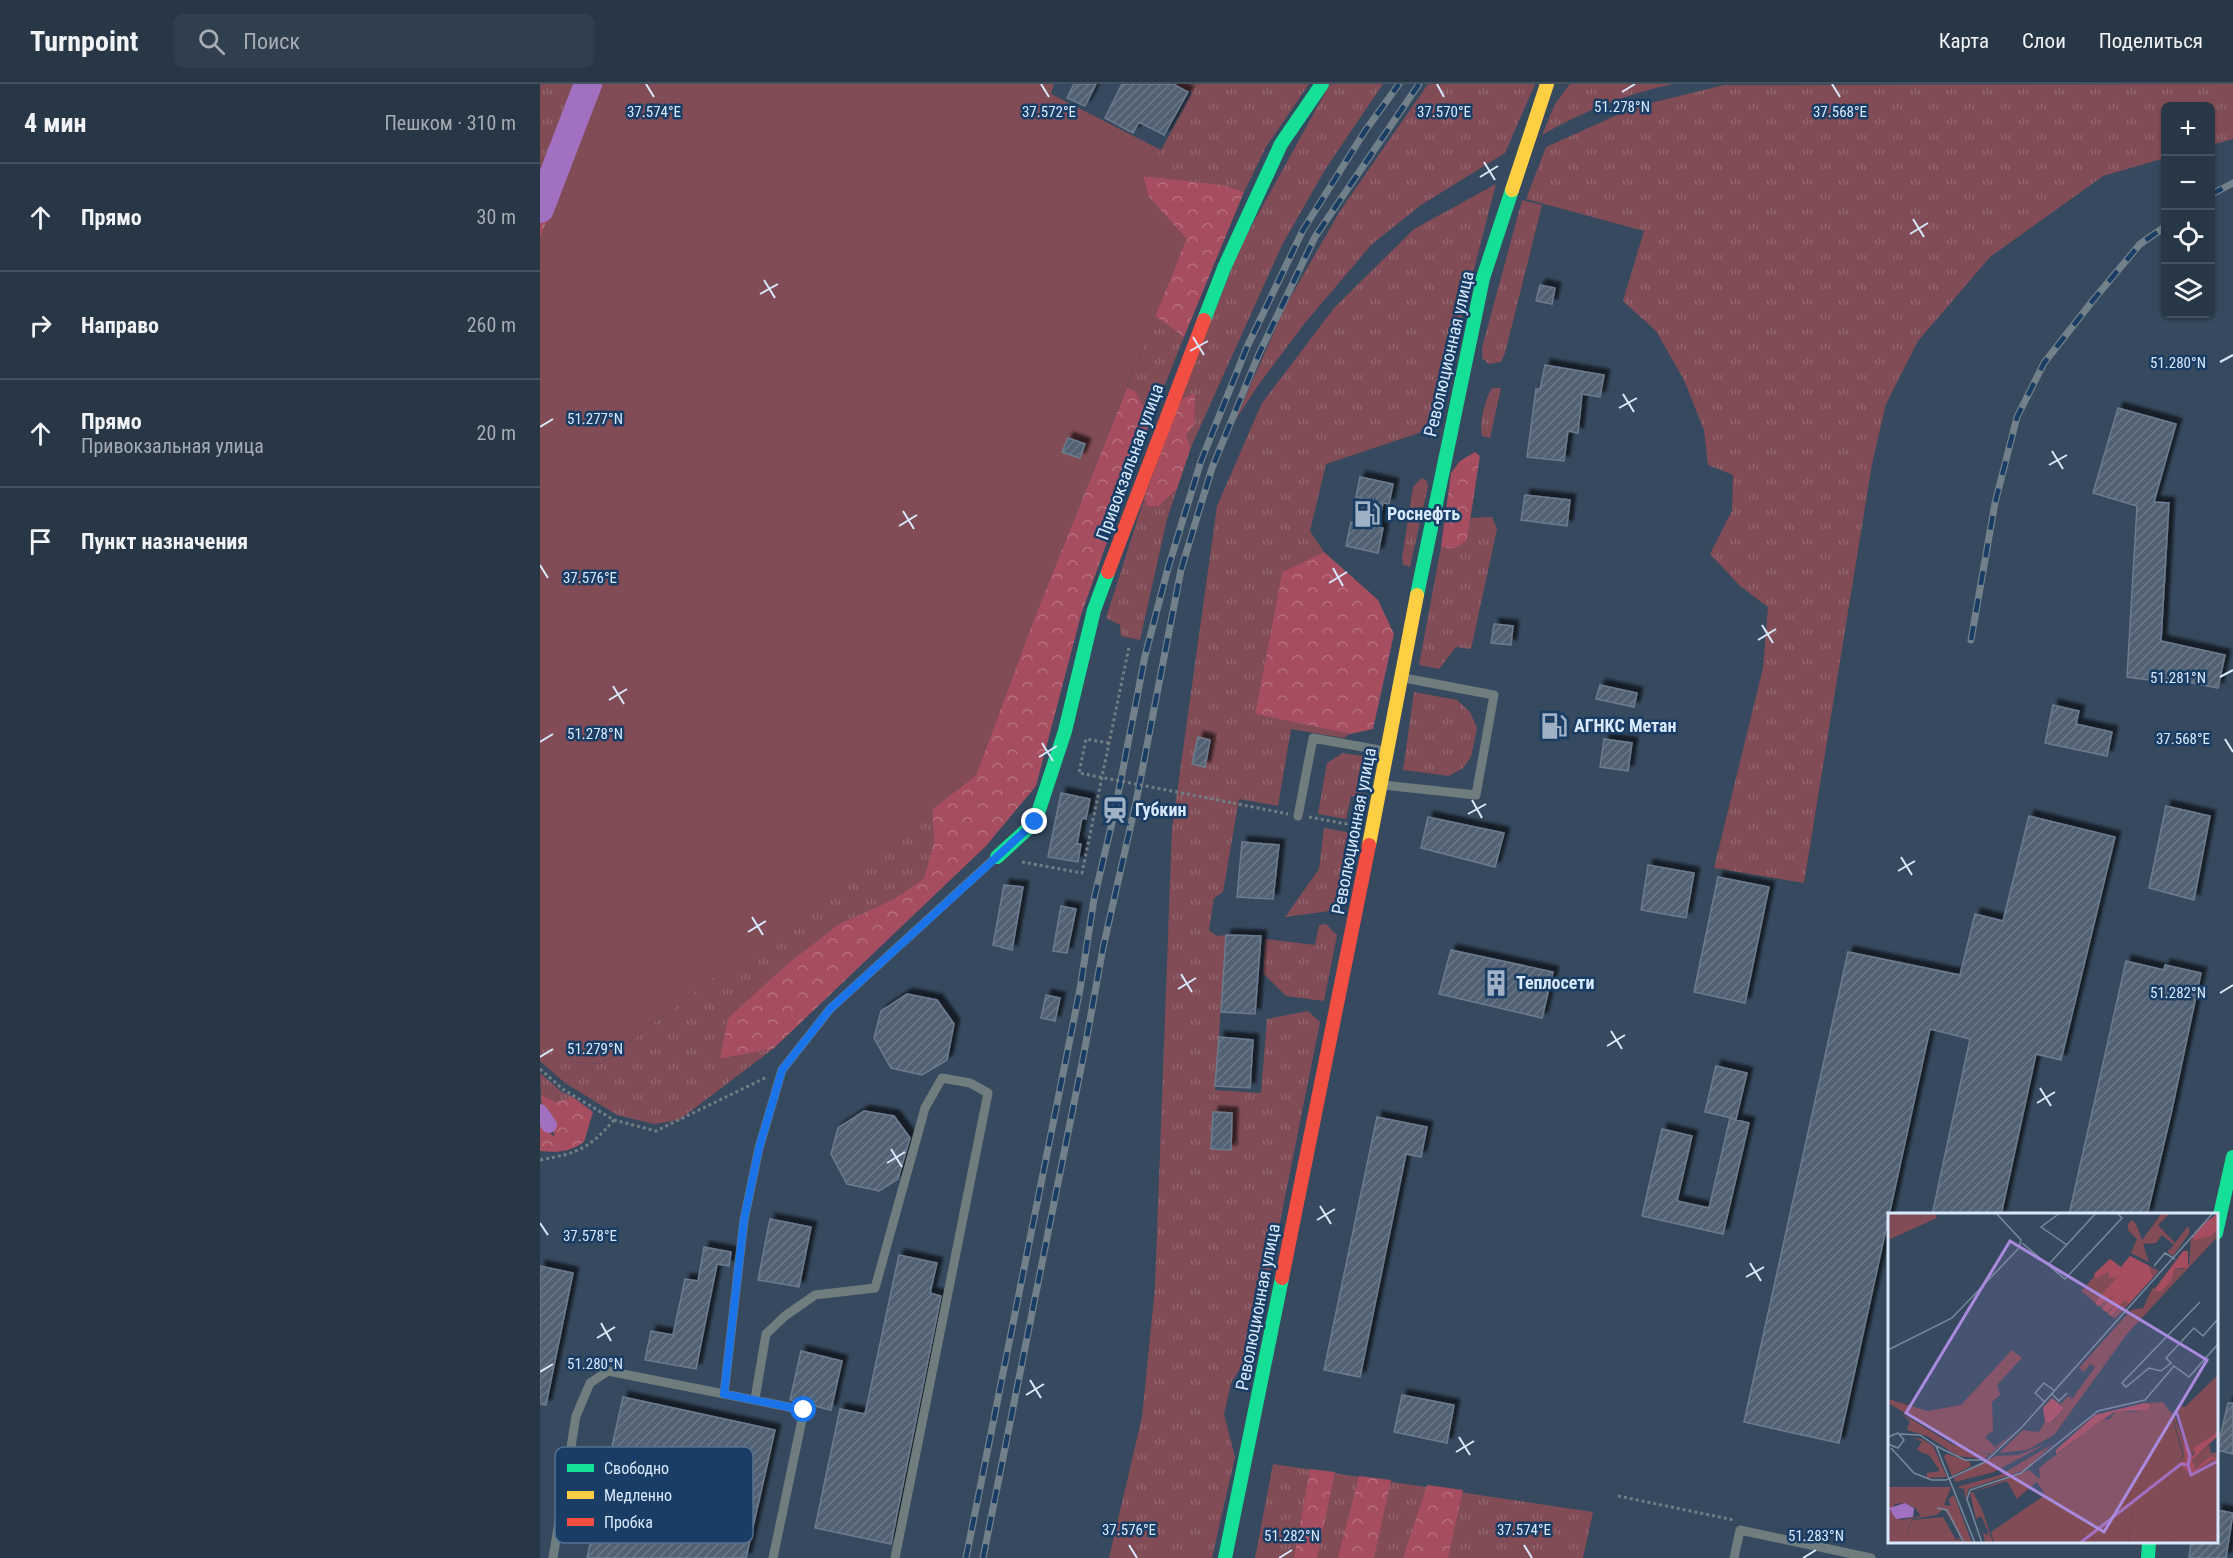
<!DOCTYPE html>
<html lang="ru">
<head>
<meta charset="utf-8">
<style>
  body { margin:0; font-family:"Roboto Condensed",sans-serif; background:#303f4d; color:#f1f3f6 }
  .controls { position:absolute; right:18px; top:18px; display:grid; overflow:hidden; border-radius:9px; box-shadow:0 2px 4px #0004 }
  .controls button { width:54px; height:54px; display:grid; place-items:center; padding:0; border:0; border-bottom:2px solid #44515f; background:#283746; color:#f1f3f6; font:30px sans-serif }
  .stop { position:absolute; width:18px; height:18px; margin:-14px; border:4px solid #1a73e8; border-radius:50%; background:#fff }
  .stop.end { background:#1a73e8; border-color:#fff; box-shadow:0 2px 6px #0008 }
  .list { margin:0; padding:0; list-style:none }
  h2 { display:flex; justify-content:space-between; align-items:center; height:78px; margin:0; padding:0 24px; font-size:26px }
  h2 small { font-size:20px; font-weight:400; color:#a5acb3 }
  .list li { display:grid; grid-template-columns:39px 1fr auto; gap:18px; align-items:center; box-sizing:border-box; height:108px; padding:0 24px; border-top:2px solid #44515f }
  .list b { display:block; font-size:22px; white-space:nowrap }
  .list p { margin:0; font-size:20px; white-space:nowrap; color:#a5acb3 }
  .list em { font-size:20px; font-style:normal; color:#a5acb3 }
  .icon { flex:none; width:33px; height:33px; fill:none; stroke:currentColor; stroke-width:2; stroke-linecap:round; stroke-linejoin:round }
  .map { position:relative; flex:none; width:1693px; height:1474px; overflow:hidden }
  header { display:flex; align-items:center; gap:36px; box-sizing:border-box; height:84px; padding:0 30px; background:#283746; border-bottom:2px solid #44515f }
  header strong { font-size:28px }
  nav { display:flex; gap:33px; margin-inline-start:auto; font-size:21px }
  .search { width:420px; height:54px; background:#303f4d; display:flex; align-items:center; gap:15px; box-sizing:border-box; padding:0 21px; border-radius:9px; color:#a5acb3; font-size:22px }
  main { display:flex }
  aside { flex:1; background:#283746 }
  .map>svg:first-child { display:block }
  .grass { fill:url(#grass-tufts) }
  .forest { fill:url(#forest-crowns) }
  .green { fill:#814c56 }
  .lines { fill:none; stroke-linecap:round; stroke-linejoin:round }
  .canal { stroke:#a170c0; stroke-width:16 }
  .river { stroke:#a170c0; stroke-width:28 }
  .building { fill:url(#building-hatch); stroke:#6c7c8e; stroke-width:1.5; filter:url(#shadow) }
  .path { stroke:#727d83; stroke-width:3; stroke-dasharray:3 3; stroke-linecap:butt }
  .lane { stroke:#707d7f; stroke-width:9 }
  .fast { stroke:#16e098; stroke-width:14 }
  .slow { stroke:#ffcf43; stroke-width:14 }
  .jam { stroke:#f24e42; stroke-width:14 }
  .rail-casing { stroke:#728089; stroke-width:7 }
  .rail { stroke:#193d64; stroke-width:4.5; stroke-dasharray:14; stroke-linecap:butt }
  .path-bridge { stroke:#727d83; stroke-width:3; stroke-dasharray:3 3; stroke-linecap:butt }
  .route { stroke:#1a73e8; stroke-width:8 }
  .ticks { fill:none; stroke:#d9e9fd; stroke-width:2 }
  .labels { text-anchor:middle; stroke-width:5; stroke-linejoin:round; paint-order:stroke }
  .street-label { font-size:18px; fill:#d9e9fd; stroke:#193d64 }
  .poi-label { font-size:18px; font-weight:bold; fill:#d9e9fd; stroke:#193d64; text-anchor:start }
  .inset-river { fill:none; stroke:#a170c0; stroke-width:3 }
  .inset-road { fill:none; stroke:#77899e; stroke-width:1.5 }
  .view { fill:#aa8ade; fill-opacity:0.15; stroke:#aa8ade; stroke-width:3 }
  .inset-edge { fill:none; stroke:#d9e9fd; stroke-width:3 }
  .key { fill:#193d64; stroke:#537192; stroke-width:1.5 }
  .key-label { font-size:16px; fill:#d9e9fd }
  .ticks-label { font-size:15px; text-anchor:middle; fill:#d9e9fd; stroke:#193d64; stroke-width:5; stroke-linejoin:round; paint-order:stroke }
</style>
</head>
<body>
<header>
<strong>Turnpoint</strong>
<div class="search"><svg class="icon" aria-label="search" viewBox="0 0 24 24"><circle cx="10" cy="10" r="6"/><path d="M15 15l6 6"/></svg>Поиск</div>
<nav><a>Карта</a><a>Слои</a><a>Поделиться</a></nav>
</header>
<main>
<aside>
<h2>4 мин<small>Пешком · 310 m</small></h2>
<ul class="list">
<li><svg class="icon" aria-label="ahead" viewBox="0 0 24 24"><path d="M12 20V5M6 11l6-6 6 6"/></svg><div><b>Прямо</b></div><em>30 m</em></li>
<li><svg class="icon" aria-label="right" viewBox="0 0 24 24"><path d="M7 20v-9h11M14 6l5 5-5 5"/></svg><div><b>Направо</b></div><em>260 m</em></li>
<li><svg class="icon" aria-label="ahead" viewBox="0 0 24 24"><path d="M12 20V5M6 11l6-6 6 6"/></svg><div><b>Прямо</b><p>Привокзальная улица</p></div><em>20 m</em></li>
<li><svg class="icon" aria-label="arrive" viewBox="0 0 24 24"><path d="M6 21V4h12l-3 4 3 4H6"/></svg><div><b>Пункт назначения</b></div></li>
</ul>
</aside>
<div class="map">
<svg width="1693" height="1474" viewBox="0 0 1693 1474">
  <defs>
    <pattern id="grass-tufts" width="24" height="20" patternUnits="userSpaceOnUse" patternTransform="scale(1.5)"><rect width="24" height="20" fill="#814c56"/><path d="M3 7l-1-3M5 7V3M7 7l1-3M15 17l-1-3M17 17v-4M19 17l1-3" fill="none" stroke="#92666f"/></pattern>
    <pattern id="forest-crowns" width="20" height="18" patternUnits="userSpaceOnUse" patternTransform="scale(1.5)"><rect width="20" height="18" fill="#a64e5f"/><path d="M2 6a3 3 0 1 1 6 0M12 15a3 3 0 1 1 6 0" fill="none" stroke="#b6707f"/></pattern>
    <pattern id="building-hatch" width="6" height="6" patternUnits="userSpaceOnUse" patternTransform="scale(1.5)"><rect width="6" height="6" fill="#516172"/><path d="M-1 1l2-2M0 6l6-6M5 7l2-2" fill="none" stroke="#697887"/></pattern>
    <filter id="shadow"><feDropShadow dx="5.5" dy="-5.5" stdDeviation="1.5" flood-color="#0009"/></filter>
  </defs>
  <rect width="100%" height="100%" fill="#36495e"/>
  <path class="grass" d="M0,0H68L0,156Z
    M635,0H769L726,63L704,108L684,101L603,92L621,66L652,9Z
    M790,0H843L786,84L742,161L651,363L646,351L640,316L701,161Z
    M888,0H995L965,69L881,121L831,161L765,239L719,300L694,338L746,221L800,127Z
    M1030,0H1133C1086,10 1044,27 1002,51L1015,20Z
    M1693,0V55L1671,61L1670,22H1626L1625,74L1563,92L1450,173L1378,257L1346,320L1332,380L1264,799L1174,784L1223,584L1228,523L1200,502L1170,470L1192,427L1193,391L1168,381L1164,346L1144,296L1116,247L1083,217L1104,147L986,115L1006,63L1095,23L1184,1Z
    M956,100L903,305L893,336L879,349L786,380L770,447L784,468L742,488L715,630L810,650L804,654L751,645L738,722L699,715L683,808L674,814L669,846L677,852L686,851L675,1006L721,1009L727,935L768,927L780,938L716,1258L691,1299L684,1330L695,1373L672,1474H569L602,1333L615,1203L632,745L677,422L722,319L794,224L874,145Z
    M982,116L1002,121L965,269L961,278L949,280L942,274V264Z
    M615,232L644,253L611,335L595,307L587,303Z
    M952,304H961L950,354L942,352C939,339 945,315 952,304Z
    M881,394L886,396L888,402L870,483L863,481L862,474L873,403Z
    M637,405L627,435L600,556L581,552L580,541L566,534L605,412L619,422Z
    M952,433L957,445L931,565L916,563L899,585L879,581L901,463L915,465L927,456L931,434Z
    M874,608L917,616L930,628L937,644L931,673L923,684L909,692L863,686Z
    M803,669L828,673L820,713L811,712L806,735L778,730L787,679Z
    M392,725L394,757L384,794L354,815L299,840L248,879L188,934L181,975L233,965L139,1036L114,1040L77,1031L25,999L0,977V942L34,978L61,980Z
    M784,744L812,749L797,826L745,833L779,785Z
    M786,840L797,851L784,917L746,912L723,889L725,855L775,861L779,841Z
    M0,989L22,1008L33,1013L16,1018L1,1011Z
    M733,1380L1053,1428L1043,1474H715Z"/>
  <path class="forest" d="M42,0H68L0,156V111Z
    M603,92L684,101L704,108L644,253L615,232L646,155L608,112Z
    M587,303L595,307L611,335L541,531L496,702L446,762L233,965L180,975L188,934L248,879L299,840L354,815L384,794L394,757L392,725L436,691L493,537Z
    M655,309L654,341L646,351L651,363L637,405L619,422H607L605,412L640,316Z
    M935,368L940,372L927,456L915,465L901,463L911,389L920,377Z
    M784,468L838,516L854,550L833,645L810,650L715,630L742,488Z
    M1,1011L16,1018L33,1013L53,1028L44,1058C29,1068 18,1069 0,1067V1041L15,1053C11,1039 0,1024 1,1011Z
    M770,1385L795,1388L777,1474H754Z
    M819,1392L851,1396L834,1474H798Z
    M887,1401L923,1406L908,1474H863Z"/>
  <path class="green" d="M59,0H514L511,10L621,66L603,93L608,112L646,155L493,537L436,691L61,980L34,978L0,942V154Z"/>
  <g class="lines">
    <path class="canal" d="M0,1028L9,1041"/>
    <path class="river" d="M0,125L48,0"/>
  </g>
  <path class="building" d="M534,0H556L545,22L527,14Z
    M582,0H633L648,8L624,51L599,38L593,49L565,34Z
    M1000,201L1015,204L1012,220L996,217Z
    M1005,281L1064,291L1060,313L1042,310L1038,349L1028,347L1024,377L987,373L996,305H1000Z
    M1578,324L1636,340L1614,418L1629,419L1621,557L1685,571L1678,604L1633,595L1632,599L1587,593L1597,422L1553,409Z
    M528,354L545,360L540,374L522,368Z
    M820,393L853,400L849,420L843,419L838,443L843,444L838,469L806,462L811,438L815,439L821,414L816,413Z
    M985,411L1030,416L1027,442L981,436Z
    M954,540L973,542L971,561L951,559Z
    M1060,601L1097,609L1094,623L1056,615Z
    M1513,621L1539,627L1536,640L1572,648L1567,672L1505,659Z
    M658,653L670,656L665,683L652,680Z
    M1064,655L1092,659L1088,687L1060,683Z
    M521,709L550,715L546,735L542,734L537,760H541L538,778L508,773Z
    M1626,722L1670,732L1654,816L1609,804Z
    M1489,732L1575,753L1521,976L1496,970L1461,1131H1392L1430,955L1390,945L1299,1359L1204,1338L1308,868L1420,891L1435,830L1463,837Z
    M888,733L964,749L955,783L881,764Z
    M702,758L739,761L733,815L697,813Z
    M1108,781L1154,789L1146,834L1101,826Z
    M1178,793L1229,803L1205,919L1154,908Z
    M464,801L483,803L472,866L453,861Z
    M521,822L536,825L527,869L513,867Z
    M686,851L721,852L715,930L681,928Z
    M911,866L1013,888L1002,934L899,910Z
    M1586,877L1624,886L1625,881L1661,889L1631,1030L1607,1131H1529Z
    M367,910L397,916L414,940L407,976L382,991L351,984L334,954L341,927Z
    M506,911L520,914L515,937L501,934Z
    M679,953L713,956L710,1004L675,1002Z
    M1176,982L1207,989L1196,1035L1165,1028Z
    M324,1027L354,1032L370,1054L358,1095L339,1107L307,1100L291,1070L298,1044Z
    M673,1028L692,1029L691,1066L671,1065Z
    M837,1033L887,1043L881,1073L866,1070L820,1293L784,1286Z
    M1190,1034L1209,1039L1183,1150L1102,1132L1122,1045L1152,1052L1137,1117L1169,1124Z
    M230,1135L271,1143L259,1203L218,1196Z
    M164,1163L191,1168L189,1182L177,1180L156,1285L105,1276L111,1247L133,1251L145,1195L158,1197Z
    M359,1171L397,1179L390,1209L401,1212L351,1460L275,1444L300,1325L325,1330Z
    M0,1182L33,1189L6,1321L0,1320Z
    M261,1267L302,1277L291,1326L250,1316Z
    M862,1311L914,1321L907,1359L854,1348Z
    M83,1313L235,1346L206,1474H47Z
    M1688,1319H1693V1370L1677,1366Z
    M1677,1426L1693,1429L1686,1474H1649L1651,1458H1677Z"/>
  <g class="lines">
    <path class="path" d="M693,719L748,730
      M769,733L812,741
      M482,778L542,789L589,563
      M0,985L24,1006L74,1036L116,1047L227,993
      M0,1076C37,1069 48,1066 74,1036
      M1078,1412L1194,1436"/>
    <path class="lane" d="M843,701L936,711L954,611L864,594
      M758,732L773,654L845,667
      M184,1310L264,1326L233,1474
      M215,1315L226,1250L245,1232L275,1211L335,1204L385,1024L402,994L430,999L448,1009L355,1474
      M13,1474L36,1332L50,1299L68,1287L184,1310L204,1136L219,1064L242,986L290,925L454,775
      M1194,1474L1200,1446L1331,1474"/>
    <path class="fast" d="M664,236L684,184L741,60L782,0
      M877,511L943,194L972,106
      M457,773L495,738L525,647L554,526L568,488
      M1676,1149L1693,1073
      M685,1474L742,1194
      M1608,1474L1609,1458"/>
    <path class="slow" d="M972,106L1007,0
      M829,761L877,511"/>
    <path class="jam" d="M568,488L664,236
      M742,1194L829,761"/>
    <defs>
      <path id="rail" d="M1670,111L1693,99
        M1431,556L1455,419L1477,333L1504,279L1554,215L1600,160L1626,142
        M426,1474L540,905L554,815L575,726L605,572L628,484L661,377L707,263L763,146L825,47L859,0
        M443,1474L544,969L563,864L596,718L641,486L672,384L718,272L775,153L879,0"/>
    </defs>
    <use href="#rail" class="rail-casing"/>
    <use href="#rail" class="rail"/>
    <path class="path-bridge" d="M569,659L546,655L539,689L693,719"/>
  </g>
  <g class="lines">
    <path class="route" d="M264,1326L184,1310L204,1136L219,1064L242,986L290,925L495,738"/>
  </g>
  <path class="ticks" d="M106,0L114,13M501,0L509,13M897,0L904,13M1292,0L1300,13M1082,8L1095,0M944,78L955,96M940,93L958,82M1373,135L1384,153M1370,150L1388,139M224,196L235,214M220,210L238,200M653,253L664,271M650,267L668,257M1680,278L1693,271M1083,310L1094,328M1079,324L1097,314M0,343L13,335M1512,367L1523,385M1509,381L1527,371M363,427L374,445M359,442L377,431M0,481L8,494M793,484L803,502M789,499L807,488M1222,541L1233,559M1218,556L1236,545M1680,593L1693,586M73,602L84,620M69,616L87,605M1685,655L1693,668M0,658L13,650M502,659L513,677M499,673L517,662M932,716L942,734M928,730L946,720M1361,773L1372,791M1358,787L1375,777M212,833L223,851M208,848L226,837M641,890L652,908M638,905L656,894M1680,909L1693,901M1071,947L1082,965M1067,962L1085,951M0,973L13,965M1500,1004L1511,1022M1497,1019L1515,1008M351,1065L362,1083M347,1079L365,1068M780,1122L791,1140M777,1136L795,1125M0,1139L8,1151M1210,1179L1221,1197M1206,1193L1224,1183M61,1239L71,1257M57,1254L75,1243M0,1288L13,1280M490,1296L501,1314M486,1311L504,1300M919,1353L930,1371M916,1368L934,1357M589,1461L597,1474M984,1461L992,1474M739,1474L752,1466M1263,1474L1276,1466"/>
  <defs>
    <symbol id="fuel-bare" viewBox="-9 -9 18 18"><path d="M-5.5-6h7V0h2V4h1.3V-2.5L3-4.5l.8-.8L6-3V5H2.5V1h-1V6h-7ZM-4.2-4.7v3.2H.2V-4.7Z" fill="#a0b1c5" stroke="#193d64" stroke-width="2.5" paint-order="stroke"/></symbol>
    <symbol id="station-bare" viewBox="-9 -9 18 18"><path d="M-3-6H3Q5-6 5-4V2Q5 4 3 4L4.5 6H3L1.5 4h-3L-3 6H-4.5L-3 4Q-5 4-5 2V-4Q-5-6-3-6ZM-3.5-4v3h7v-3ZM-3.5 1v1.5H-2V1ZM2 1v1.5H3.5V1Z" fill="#a0b1c5" stroke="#193d64" stroke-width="2.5" paint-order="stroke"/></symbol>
    <symbol id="building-bare" viewBox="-9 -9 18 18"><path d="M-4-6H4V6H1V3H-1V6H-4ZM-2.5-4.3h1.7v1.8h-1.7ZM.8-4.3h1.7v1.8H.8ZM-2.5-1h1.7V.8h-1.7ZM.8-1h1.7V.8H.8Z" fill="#a0b1c5" stroke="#193d64" stroke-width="2.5" paint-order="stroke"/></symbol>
  </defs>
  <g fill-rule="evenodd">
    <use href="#fuel-bare" x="808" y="411" width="38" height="38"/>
    <use href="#fuel-bare" x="995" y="623" width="38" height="38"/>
    <use href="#station-bare" x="556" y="707" width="38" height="38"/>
    <use href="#building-bare" x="937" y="880" width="38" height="38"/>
  </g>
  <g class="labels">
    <g class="street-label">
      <text transform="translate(909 270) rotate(-77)" y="6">Революционная улица</text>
      <text transform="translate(590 378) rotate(-70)" y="6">Привокзальная улица</text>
      <text transform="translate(814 747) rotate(-79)" y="6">Революционная улица</text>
      <text transform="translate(718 1223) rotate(-79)" y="6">Революционная улица</text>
    </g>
    <g class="poi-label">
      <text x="847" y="436">Роснефть</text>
      <text x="1034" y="648">АГНКС Метан</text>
      <text x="595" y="732">Губкин</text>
      <text x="976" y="905">Теплосети</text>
    </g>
  </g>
  <g transform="translate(1348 1129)">
    <rect width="330" height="330" fill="#36495e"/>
    <path d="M0,0H47L49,5L0,27ZM274,0H282L270,12L287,30L300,13L302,19L285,43L279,39L286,32L274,22L268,30L255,31L261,49L243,40L249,26L240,17V11L244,7L248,11L254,27ZM330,16V23L239,121L166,222L139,237L111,240L135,217L151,219L157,209L164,210L176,195L167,186L173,191L180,183L184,186L207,154L202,151L196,159L191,155L243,97L255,95L265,74L266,77L287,55L296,56L301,51L303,26L323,23ZM242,43L271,58L227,106L193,78L222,46L233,54ZM124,137L134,145L109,172L112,182L104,189L105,217L97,224L107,234L125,221L103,241L78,236L0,190V186L40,198L73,192ZM308,183L318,194L304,228H317L303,243L289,193L297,194ZM275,189L283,200L295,243L290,248L277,200L221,207L227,199H248L262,192L256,190ZM283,198L286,201L295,226L301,257H312L316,250L306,256L304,247L321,232L323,240L330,239V327L325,329L285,330L253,290L245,288L296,243ZM13,200L64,231L102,242L96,246L70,243L39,223L19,217L22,208ZM24,225L34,226L45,233L59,264L39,265V260L52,258L42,243L29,237L34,228ZM158,231L106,259L67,269L66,265L108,243L130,242ZM165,231L137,257L80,276L78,287L76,276L69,274L112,262ZM59,241L82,249L83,253L64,263L56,243ZM141,257L152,266L129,286L119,268L85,279L95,299L105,330H97L95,320L100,322V318L93,303L88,306L82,280ZM0,274H63L56,292L63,293L60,286L66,282L84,330H77L56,296L48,302L24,306L19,320L71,327L69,322L75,330H0ZM17,290L27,295L33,303L14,307L2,298L7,291ZM239,292L244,297L240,330H192Z" fill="#814c56" fill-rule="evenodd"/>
    <path d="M330,0V16L323,23L306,27L304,24L314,12ZM295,38H300V55H287L283,68L272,79L266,77ZM242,43L260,52L265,64L241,91L237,87L223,103L220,101L230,90L218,99L214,96L228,81L210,93L207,90L229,64L220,65L221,58L208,66L206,61L222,46L233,54ZM164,185L176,195L163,210L157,209L155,195ZM256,190L263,192L259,197L226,199L168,241V237L207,202ZM330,218V223L304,247L307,256L323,243L330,247H323L303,262L293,252L190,330L288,251L298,248L295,226L303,244L307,240L306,235Z" fill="#a64e5f"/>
    <path d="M244,286L253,290L285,330H240L244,297L239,292Z" fill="#814c56"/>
    <path d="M330,162V218L317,228H304L300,209L318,194L308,183ZM277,200L292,250L190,330H106L103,319L157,282L148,267L152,265L151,255L213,207ZM55,304L68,327L19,321L24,307Z" fill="#814c56"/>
    <path d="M17,290L26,295L25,304L8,306L1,295Z" fill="#a170c0"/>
    <path class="inset-river" d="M288,197L302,243L300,252M192,330L293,251L300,252L303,262L330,248"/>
    <path class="inset-road" d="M172,0L153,14L179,32M134,30L177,66L234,5L229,0M161,51L208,0M266,53L277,40L287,46M0,137L64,105L131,35L133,27L108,0M283,150L273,158L261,155L238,174L234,170L312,89M284,151L278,145L306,115L315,123L330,106M164,181L171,188L179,180M157,189L147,180L156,170L167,178M12,221L32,222L48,233L87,330M0,224L10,220L16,227L10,235L0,231M48,233L77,247H96M3,235L26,260L44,267H58L97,249L135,213L325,0M49,295L59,297L76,330M94,330L79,286L82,277L133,260L210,198L257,187L286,153L301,164L330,131"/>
    <path class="view" d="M122,28L319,147L216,319L18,200Z"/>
    <rect width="330" height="330" class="inset-edge"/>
  </g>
  <rect x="15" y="1363" width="198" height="96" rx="9" class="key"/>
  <rect x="27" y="1380" width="27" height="8" fill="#16e098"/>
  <rect x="27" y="1407" width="27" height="8" fill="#ffcf43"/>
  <rect x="27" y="1434" width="27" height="8" fill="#f24e42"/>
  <g class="key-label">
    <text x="64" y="1390">Свободно</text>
    <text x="64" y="1417">Медленно</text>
    <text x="64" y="1444">Пробка</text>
  </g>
  <g class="ticks-label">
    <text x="1082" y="28">51.278°N</text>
    <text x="114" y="33">37.574°E</text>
    <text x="509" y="33">37.572°E</text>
    <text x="904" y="33">37.570°E</text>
    <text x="1300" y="33">37.568°E</text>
    <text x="1638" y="284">51.280°N</text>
    <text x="55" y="340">51.277°N</text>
    <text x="50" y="499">37.576°E</text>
    <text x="1638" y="599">51.281°N</text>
    <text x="55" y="655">51.278°N</text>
    <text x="1643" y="660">37.568°E</text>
    <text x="1638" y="914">51.282°N</text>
    <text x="55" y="970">51.279°N</text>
    <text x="50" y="1157">37.578°E</text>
    <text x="55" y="1285">51.280°N</text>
    <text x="589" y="1451">37.576°E</text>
    <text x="984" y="1451">37.574°E</text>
    <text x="752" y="1457">51.282°N</text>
    <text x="1276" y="1457">51.283°N</text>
  </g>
</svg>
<div class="controls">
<button>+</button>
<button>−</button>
<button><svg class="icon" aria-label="locate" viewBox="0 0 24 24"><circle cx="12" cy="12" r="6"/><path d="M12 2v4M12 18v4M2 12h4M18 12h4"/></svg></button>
<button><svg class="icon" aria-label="layers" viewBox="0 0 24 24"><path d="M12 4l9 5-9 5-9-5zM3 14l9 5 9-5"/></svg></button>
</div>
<div class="stop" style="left:264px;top:1326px"></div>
<div class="stop end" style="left:495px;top:738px"></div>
</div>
</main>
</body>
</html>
